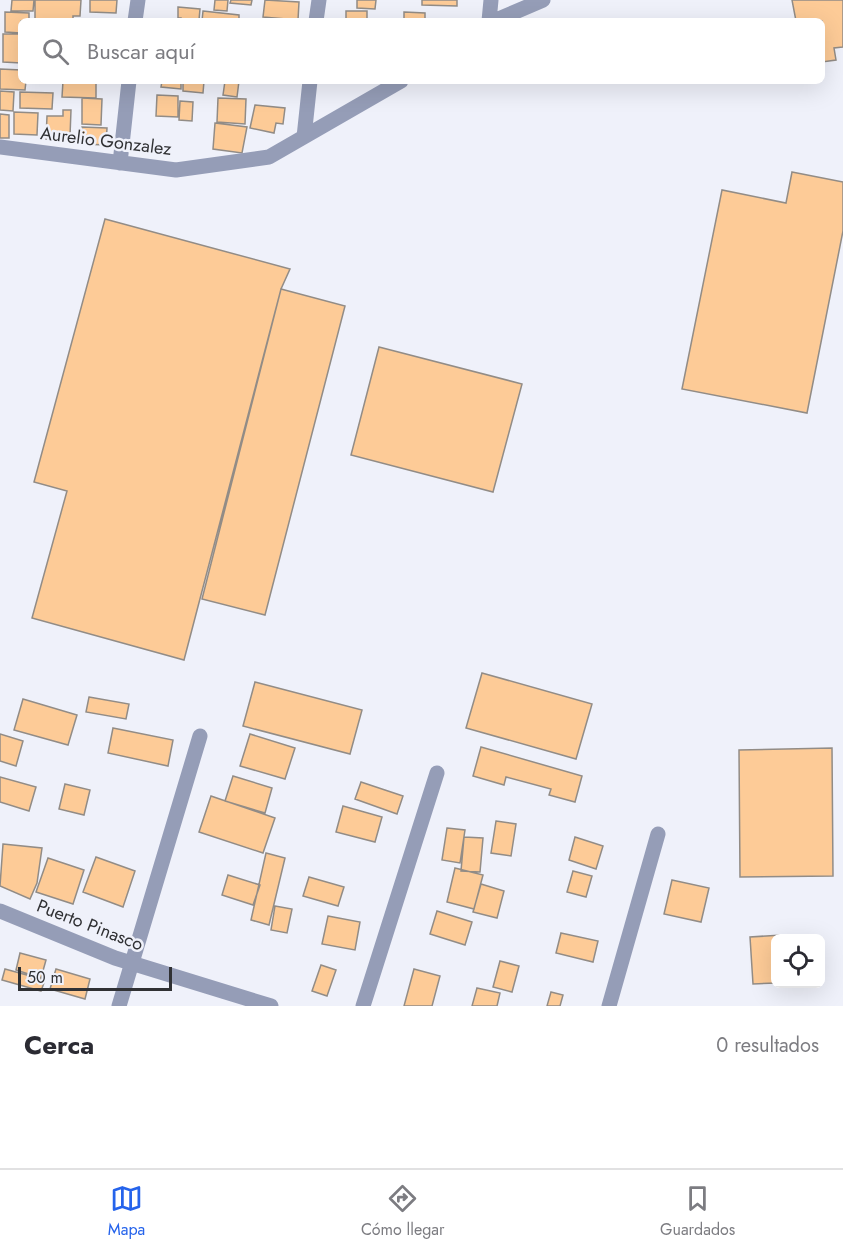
<!DOCTYPE html>
<html lang="es">
<head>
<meta charset="utf-8">
<style>
  body { margin:0; font-family:Jost,sans-serif; background:#f2f2f3; color:#2b2b33 }
  .controls { position:absolute; right:18px; bottom:18px; display:grid; overflow:hidden; border-radius:9px; box-shadow:0 6px 24px #0002 }
  .controls button { width:54px; height:54px; display:grid; place-items:center; padding:0; border:0; border-bottom:2px solid #e1e1e2; background:#fff; color:#2b2b33; font:30px sans-serif }
  .scale { position:absolute; left:18px; bottom:15px; width:154px; box-sizing:border-box; padding-left:6px; border:3px solid #303134; border-top:0; font-size:16px; line-height:21px; white-space:nowrap; color:#303134; -webkit-text-stroke:4px #eff1fa; paint-order:stroke }
  .list { margin:0; padding:0; list-style:none }
  h2 { display:flex; justify-content:space-between; align-items:center; height:78px; margin:0; padding:0 24px; font-size:26px }
  h2 small { font-size:20px; font-weight:400; color:#7c7c81 }
  .icon { flex:none; width:33px; height:33px; fill:none; stroke:currentColor; stroke-width:2; stroke-linecap:round; stroke-linejoin:round }
  .map { position:relative; flex:none; width:843px; height:1006px; overflow:hidden }
  .search { position:absolute; background:#fff; box-shadow:0 6px 24px #0002; left:18px; right:18px; top:18px; height:66px; display:flex; align-items:center; gap:15px; box-sizing:border-box; padding:0 21px; border-radius:9px; color:#7c7c81; font-size:22px }
  .sheet { height:162px; background:#fff }
  nav { display:flex; justify-content:space-around; align-items:center; box-sizing:border-box; height:84px; border-top:2px solid #e1e1e2; background:#fff; font-size:16px; color:#7c7c81 }
  nav a { display:grid; justify-items:center; gap:3px }
  nav .on { color:#2563eb }
  .map>svg:first-child { display:block }
  .building { fill:#fdcb97; stroke:#928c86; stroke-width:1.5 }
  .lines { fill:none; stroke-linecap:round; stroke-linejoin:round }
  .minor { stroke:#959db7; stroke-width:15 }
  .tertiary { stroke:#959db7; stroke-width:15 }
  .labels { text-anchor:middle; stroke-width:5; stroke-linejoin:round; paint-order:stroke }
  .street-label { font-size:18px; fill:#303134; stroke:#eff1fa }
</style>
</head>
<body>
<div class="map">
<svg width="843" height="1006" viewBox="0 0 843 1006">
  <rect width="100%" height="100%" fill="#eff1fa"/>
  <path class="building" d="M12,0H34L33,11H11Z
    M35,0H81L80,16H73V21H35Z
    M90,0H117L116,13L90,12Z
    M215,0H228L227,11L214,10Z
    M231,0H252L251,5L230,3Z
    M265,0L299,2L298,20L263,17Z
    M357,0H376L375,9L357,8Z
    M422,0H457V6L422,5Z
    M792,0H843V47L834,48L836,60L822,62V21H796Z
    M178,7L200,9L199,20L181,21V18H178Z
    M203,11L239,15V21H202Z
    M346,11H367V21H346Z
    M5,12L29,13V21H21V33L5,32Z
    M404,12L425,13V21H404Z
    M3,34H21V63L3,62Z
    M0,69L21,70V81H26L25,90L0,89Z
    M63,81H96V98L62,97Z
    M162,81H181V89L161,87Z
    M183,81H204L203,93L183,91Z
    M225,81H239L237,97L223,95Z
    M0,91L14,92L13,111L0,110Z
    M20,92L53,93L52,109L20,108Z
    M157,95L178,96V117L156,116Z
    M82,98L102,99L101,125L82,124Z
    M218,98L246,99L245,124L217,122Z
    M180,101L193,102L192,121L179,120Z
    M255,105L285,108L283,124L276,123L274,133L250,128Z
    M63,110H71L70,136H64V140L46,139L47,116H63Z
    M14,112L38,113L37,135L14,134Z
    M0,114L9,115V138H0Z
    M215,123L247,127L242,153L213,149Z
    M82,127L107,128L106,145L81,144Z
    M792,172L843,182V231L807,413L682,389L722,190L786,203Z
    M105,219L290,269L281,289L184,660L32,618L67,491L34,482Z
    M281,289L345,306L265,615L202,599Z
    M379,347L522,384L493,492L351,455Z
    M482,673L592,704L576,759L466,728Z
    M255,682L362,710L350,754L243,726Z
    M89,697L129,704L126,719L86,712Z
    M23,699L77,715L68,745L14,730Z
    M113,728L173,740L168,766L108,753Z
    M0,734L23,741L16,766L0,761Z
    M250,734L295,748L285,779L240,766Z
    M481,747L582,776L575,802L549,795L551,789L506,777L504,785L473,776Z
    M832,748L833,876L740,877L739,750Z
    M233,776L272,788L265,813L225,801Z
    M0,777L36,787L29,811L0,802Z
    M361,782L403,796L397,814L355,799Z
    M65,784L90,790L84,815L59,809Z
    M211,796L275,818L263,853L199,832Z
    M343,806L382,817L375,842L336,832Z
    M496,821L516,824L511,856L491,853Z
    M447,828L465,830L460,863L442,860Z
    M464,837L483,838L480,872L461,871Z
    M575,837L603,846L596,869L569,860Z
    M3,844L42,848L37,883L30,899L0,886Z
    M266,853L285,858L269,925L251,920Z
    M96,857L135,871L123,907L83,892Z
    M48,858L84,870L73,904L36,892Z
    M455,868L483,875L474,909L447,902Z
    M573,871L592,876L586,897L567,892Z
    M228,875L260,885L253,905L222,895Z
    M309,877L344,887L338,906L303,896Z
    M672,880L709,888L701,922L664,914Z
    M481,884L504,891L497,918L473,912Z
    M275,906L292,909L287,933L271,930Z
    M437,911L472,922L465,945L430,934Z
    M328,916L360,922L355,950L322,944Z
    M561,933L598,941L593,962L556,953Z
    M782,935V938H776V983L753,984L750,937Z
    M20,953L46,960L41,978L16,970Z
    M500,961L519,966L512,992L493,987Z
    M321,965L336,970L327,996L312,991Z
    M5,969L45,980L41,991L2,980Z
    M56,969L90,979L85,999L50,989Z
    M414,969L440,976L432,1006H404Z
    M477,988L500,993L497,1006H472Z
    M551,992L563,995L560,1006H547Z"/>
  <g class="lines">
    <path class="minor" d="M135,21L138,0
      M316,21L319,0
      M489,21L491,0
      M494,21L543,0
      M304,137L310,81
      M0,147L176,170L269,157L401,81
      M120,163L129,81
      M119,1006L200,736
      M363,1006L437,773
      M609,1006L658,834"/>
    <path class="tertiary" d="M0,911L115,958L271,1006"/>
  </g>
  <g class="labels">
    <g class="street-label">
      <text transform="translate(106 141) rotate(7)" y="6">Aurelio Gonzalez</text>
      <text transform="translate(90 925) rotate(21)" y="6">Puerto Pinasco</text>
    </g>
  </g>
</svg>
<div class="controls">
<button><svg class="icon" aria-label="locate" viewBox="0 0 24 24"><circle cx="12" cy="12" r="6"/><path d="M12 2v4M12 18v4M2 12h4M18 12h4"/></svg></button>
</div>
<div class="scale">50 m</div>
<div class="search"><svg class="icon" aria-label="search" viewBox="0 0 24 24"><circle cx="10" cy="10" r="6"/><path d="M15 15l6 6"/></svg>Buscar aquí</div>
</div>
<section class="sheet">
<h2>Cerca<small>0 resultados</small></h2>
<ul class="list">
</ul>
</section>
<nav>
<a class="on"><svg class="icon" aria-label="map" viewBox="0 0 24 24"><path d="M3 6l6-2 6 2 6-2v14l-6 2-6-2-6 2zM9 4v14M15 6v14"/></svg>Mapa</a>
<a><svg class="icon" aria-label="directions" viewBox="0 0 24 24"><path d="M12 3l9 9-9 9-9-9zM9 14v-3h6M13 9l2 2-2 2"/></svg>Cómo llegar</a>
<a><svg class="icon" aria-label="saved" viewBox="0 0 24 24"><path d="M7 4h10v16l-5-4-5 4z"/></svg>Guardados</a>
</nav>
</body>
</html>
